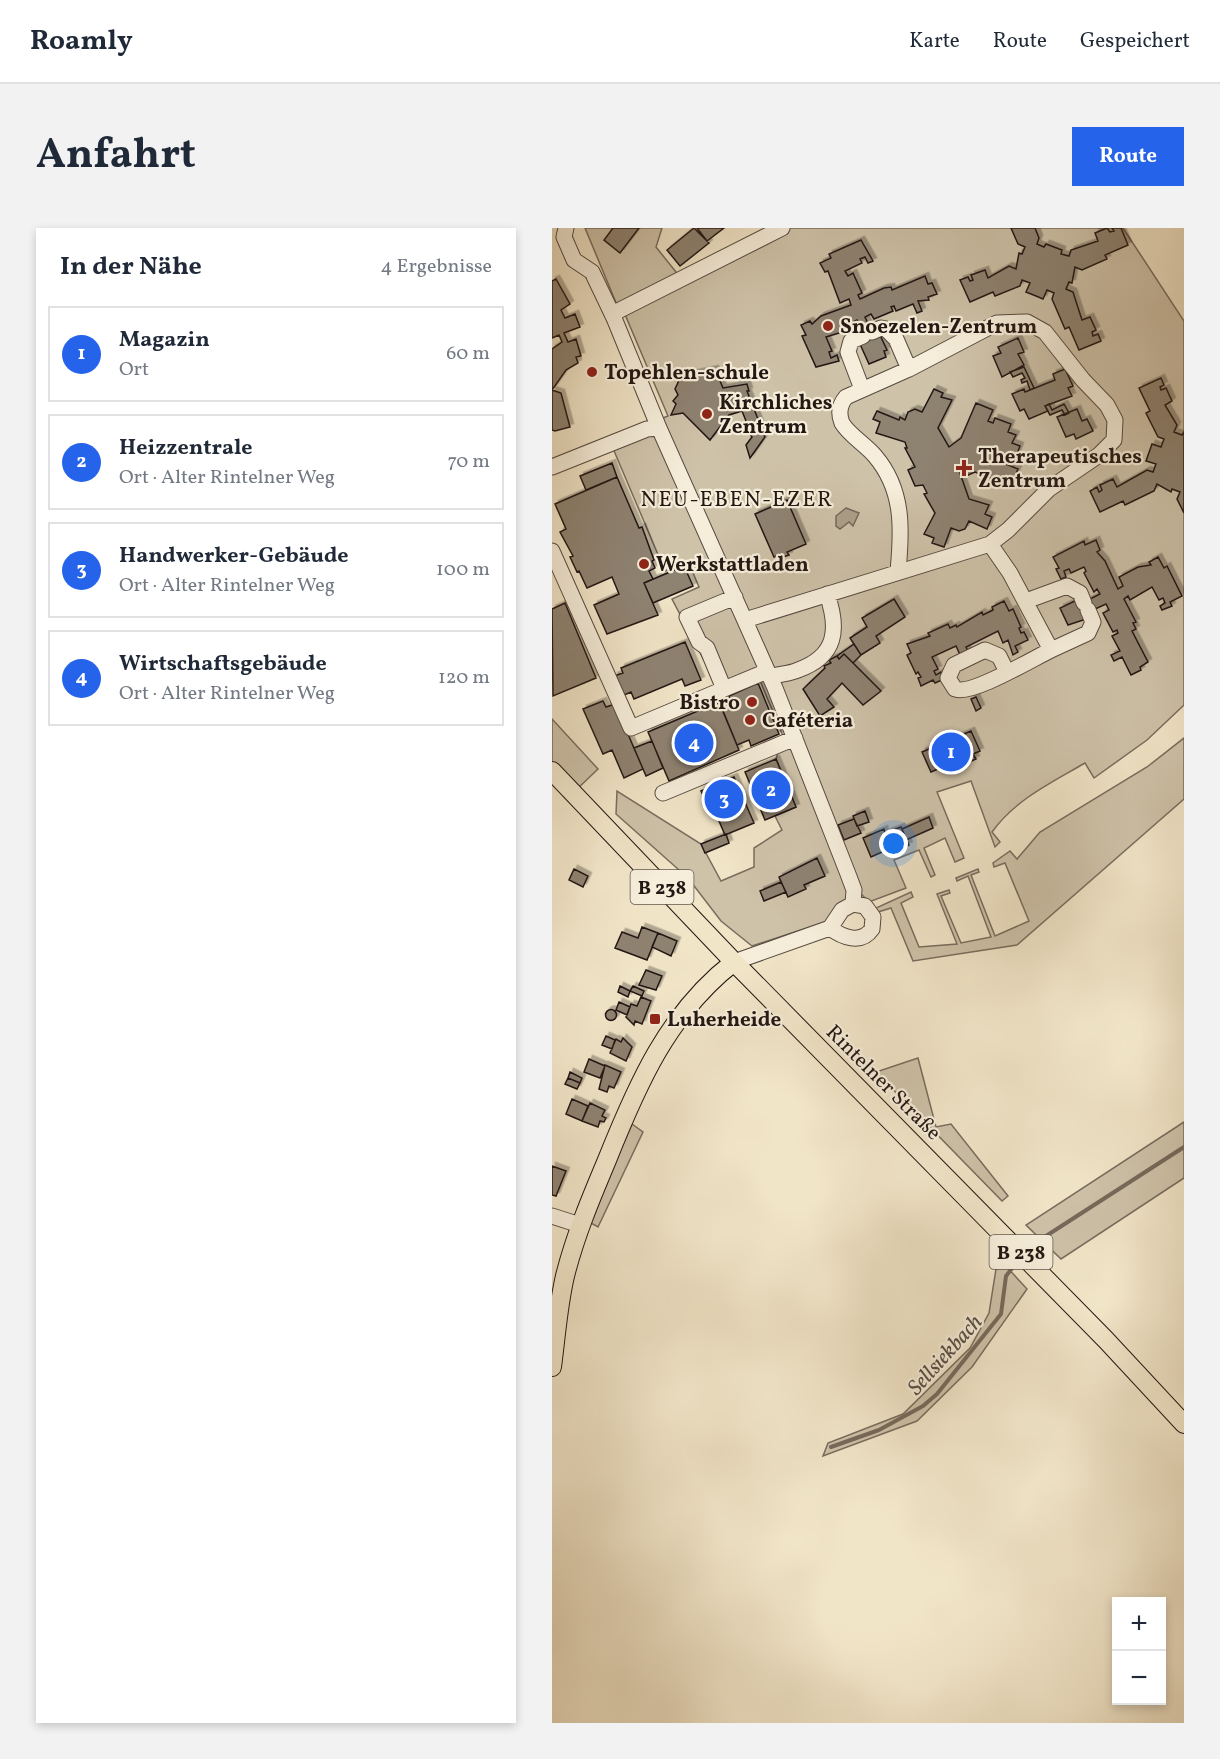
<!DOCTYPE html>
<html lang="de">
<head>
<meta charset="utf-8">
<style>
  body { margin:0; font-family:Vollkorn,serif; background:#f2f2f3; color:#1f2937 }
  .controls { position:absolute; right:18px; bottom:18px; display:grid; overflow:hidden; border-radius:0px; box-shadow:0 3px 9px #0003 }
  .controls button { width:54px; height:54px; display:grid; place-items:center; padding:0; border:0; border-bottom:2px solid #e0e1e3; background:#fff; color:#1f2937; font:30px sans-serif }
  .you { position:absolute; left:342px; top:616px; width:21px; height:21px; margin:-15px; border:4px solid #fff; border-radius:50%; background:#1a73e8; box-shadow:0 0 0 9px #1a73e833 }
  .badge { display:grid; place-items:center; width:39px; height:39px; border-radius:50%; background:#2563eb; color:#fff; font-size:20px; font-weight:700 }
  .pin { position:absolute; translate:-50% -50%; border:3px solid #fff; box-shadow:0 2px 6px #0006 }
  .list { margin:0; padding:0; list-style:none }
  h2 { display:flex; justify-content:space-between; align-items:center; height:78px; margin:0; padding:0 24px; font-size:26px }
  h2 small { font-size:20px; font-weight:400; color:#747a83 }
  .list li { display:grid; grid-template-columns:39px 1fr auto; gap:18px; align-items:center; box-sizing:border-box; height:96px; margin:0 12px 12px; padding:0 12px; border:2px solid #e0e1e3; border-radius:0px }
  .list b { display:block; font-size:22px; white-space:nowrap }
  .list p { margin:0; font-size:20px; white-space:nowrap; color:#747a83 }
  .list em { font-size:20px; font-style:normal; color:#747a83 }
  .map { position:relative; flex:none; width:632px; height:1495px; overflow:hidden; border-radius:0px }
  header { display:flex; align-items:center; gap:36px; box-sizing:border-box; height:84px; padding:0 30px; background:#fff; border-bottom:2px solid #e0e1e3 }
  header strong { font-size:28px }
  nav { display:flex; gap:33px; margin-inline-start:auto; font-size:21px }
  .intro { display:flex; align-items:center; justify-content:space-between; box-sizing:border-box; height:144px; padding:0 36px }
  h1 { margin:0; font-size:42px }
  .button { padding:15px 27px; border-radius:0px; background:#2563eb; color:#fff; font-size:21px; font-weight:700 }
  main { display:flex; gap:36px; padding:0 36px }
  aside { flex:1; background:#fff; border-radius:0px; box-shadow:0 3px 9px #0003 }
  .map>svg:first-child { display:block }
  .green { fill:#cec2a9; stroke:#786c5e; stroke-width:1.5 }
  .water { fill:#ab9f8a; stroke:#75695a; stroke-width:1.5 }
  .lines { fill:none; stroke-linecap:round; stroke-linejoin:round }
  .stream { stroke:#75695a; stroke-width:4 }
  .building { fill:#8e8271; stroke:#231713; stroke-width:1.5; filter:url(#shadow) }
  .minor-casing { stroke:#564a40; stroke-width:17 }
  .major-casing { stroke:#231713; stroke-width:20 }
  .minor { stroke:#f6eedb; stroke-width:15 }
  .major { stroke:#f1e5c8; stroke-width:18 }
  .poi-dot { fill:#8f2418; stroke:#f6eedb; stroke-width:2 }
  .labels { text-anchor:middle; stroke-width:4.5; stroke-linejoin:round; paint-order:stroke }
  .shield { fill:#f6eedb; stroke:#62584f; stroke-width:1.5 }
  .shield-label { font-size:20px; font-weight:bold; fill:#231713 }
  .poi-label { font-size:21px; font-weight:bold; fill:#231713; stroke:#f6eedb; text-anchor:start }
  .street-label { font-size:21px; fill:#231713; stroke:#f6eedb }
  .neighbourhood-label { font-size:22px; letter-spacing:1.5px; fill:#231713; stroke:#f6eedb }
  .water-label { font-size:22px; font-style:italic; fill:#594d43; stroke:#f6eedb }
</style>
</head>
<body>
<header>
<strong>Roamly</strong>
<nav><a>Karte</a><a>Route</a><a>Gespeichert</a></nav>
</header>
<div class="intro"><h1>Anfahrt</h1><a class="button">Route</a></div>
<main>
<aside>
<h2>In der Nähe<small>4 Ergebnisse</small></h2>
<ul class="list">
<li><span class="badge">1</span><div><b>Magazin</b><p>Ort</p></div><em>60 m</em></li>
<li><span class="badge">2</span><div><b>Heizzentrale</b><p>Ort · Alter Rintelner Weg</p></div><em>70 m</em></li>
<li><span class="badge">3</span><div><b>Handwerker-Gebäude</b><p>Ort · Alter Rintelner Weg</p></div><em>100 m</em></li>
<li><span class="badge">4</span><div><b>Wirtschaftsgebäude</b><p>Ort · Alter Rintelner Weg</p></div><em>120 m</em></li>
</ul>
</aside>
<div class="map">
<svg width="632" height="1495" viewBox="0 0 632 1495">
  <defs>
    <filter id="shadow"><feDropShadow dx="3.5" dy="-3.5" stdDeviation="0" flood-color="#0004"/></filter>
  </defs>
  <rect width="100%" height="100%" fill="#f1e5c8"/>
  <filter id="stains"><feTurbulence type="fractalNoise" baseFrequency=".00333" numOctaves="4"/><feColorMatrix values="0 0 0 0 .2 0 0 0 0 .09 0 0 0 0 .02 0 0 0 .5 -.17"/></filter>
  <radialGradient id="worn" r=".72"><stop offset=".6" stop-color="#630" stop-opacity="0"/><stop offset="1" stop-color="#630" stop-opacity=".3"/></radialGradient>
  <path class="green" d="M33,0H110L104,19L128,49L65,77Z
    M238,0H571L632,93V477L595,512L542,550L533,535C499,555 464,571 440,604L448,614L443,619L419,553L385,564L412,630L403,634L393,610L372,620L383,647L379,649L367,622L342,632L354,660L317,674L310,667L291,677L276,693L200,718L169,693L136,650L64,586L65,563L149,616L169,653L202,639V620L230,602L223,588L244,579L224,531L231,508L204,443L165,457L120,371L147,359L136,333L113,343L57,211L116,188L72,84Z
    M0,491L46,541L21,565L0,542Z
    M632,510V571L465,717L361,733L339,680L326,684L324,680L359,664L361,669L349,675L367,719L405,716L385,666L397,662L398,665L389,668L409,715L439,709L416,648L405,653L404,650L426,641L427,644L419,647L443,708L477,693L453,635L442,639L441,635L458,623L465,631L488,604L595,539Z
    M366,830L384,899L399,896L456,968L450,973L324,844Z
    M632,894V950L509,1031L474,997Z
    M80,896L91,904L46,999L37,994Z
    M452,1036L475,1061L420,1139L365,1193L271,1228L276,1215L351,1186L418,1120L437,1085L444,1041Z"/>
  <path class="water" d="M294,280L307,285L301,298L297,294L288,301L284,298V288Z"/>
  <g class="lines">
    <path class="stream" d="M494,1008L632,919
      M279,1219L327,1202L371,1178L385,1166L449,1086L454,1048L461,1039"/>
  </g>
  <path class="building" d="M61,0H87L68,25L52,12Z
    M142,0L157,15L128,38L115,22Z
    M145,0H172L155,13Z
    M459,0H483L487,10L485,16L492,19L494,16L510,22L509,26L517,28L519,22L546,13L543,5L555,0L558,4L562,3L560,0H569L576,17L553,27L555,31L530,42L523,39L520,55L517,54L514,61L521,64L530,92L538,89L544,102L540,104L541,108L546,106L549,113L527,122L517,99L513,101L500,71L502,65L495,62L491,71L484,68L474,64L478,55L470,52L468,58L443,68L441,64L418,74L408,52L416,49L418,53L421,52L419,47L433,42L436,50L457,38L464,41L467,25L470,26L473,19L466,16Z
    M309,12L321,33L316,35L313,29L308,31L310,35L293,43L296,48L301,45L310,65L306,67L308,71L332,60L339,59L340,62L373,48L376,56L380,55L385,66L376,69L377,72L366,73L370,83L365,85L361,76L344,83L342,78L339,79L341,83L322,91L319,86L313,89L318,100L309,103L305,92L297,96L300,101L274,109L280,123L277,124L279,130L285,127L287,133L264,139L250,108L254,107L249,97L258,93L260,96L269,88L299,77L297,71L288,75L276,43L273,44L268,35L279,30L277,26Z
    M4,51L18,76L9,82L13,90L23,86L28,99L12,105L16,114L24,111L29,128L24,129L26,135L14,142L0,162L9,165L18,199L3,203L0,202V121L10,114L7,107L0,110V53Z
    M327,105L335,122L332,123L334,129L317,136L307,114Z
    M466,110L472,124L466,126L472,137L450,149L441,128L449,125L446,119Z
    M472,139L482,160L478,162L475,153L470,155L469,152L473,150L470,145L461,149L458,144Z
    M163,141L171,160L195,156L197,163H195L213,209L198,230L194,217L200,209L195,202L196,198L190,183L177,187L158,212L131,185L119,187L124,176L121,173L126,167L123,161L129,148Z
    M513,141L521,158L516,160L520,168L493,178L496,183L477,191L472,181L468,183L460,166L472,161L473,164L503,152L501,146Z
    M609,150L612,157L608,159L609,162L614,160L620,173L613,177L625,197L622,204L630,207L632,204V285L625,271L628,264L620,261L619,264L605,256L602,263L573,277L571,273L548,284L538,263L545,259L547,264L550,262L548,257L561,251L565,259L595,242L601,244L604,236L594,233L600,216L609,219L612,211L606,209L594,185L598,183L587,160Z
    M382,161L391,165L389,169L400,172L386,200L397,219L409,210L424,175L441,182L436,193L441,195L443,190L459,196L456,204L464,207L460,215L468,218L462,234L456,232L454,236L466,241L459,258L423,244L414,248L412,244L408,245L417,271L437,277L433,286L440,289L435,301L417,293L413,301L407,303L399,300L392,319L380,315L382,310L372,306L383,285L372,266L375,265L371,257L363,258L356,242L363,239L353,220H355L353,214L324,205L328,194L321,191L325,183L347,192L348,189L353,192L356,184L363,181L370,184Z
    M497,176L500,182L512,176L517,185L513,187L510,182L498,187L493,178Z
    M525,181L530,193L535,191L541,203L524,211L522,206L514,209L505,189Z
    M60,235L65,249L34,262L28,248Z
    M65,249L87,300L90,299L102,332L100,333L103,340L97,343L101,351L92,355L106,387L55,406L42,377L67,366L60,349L35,360L27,343L25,344L18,329L21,328L8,304L14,301L3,276Z
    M235,272L254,316L235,324L237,327L231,329L229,326L222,329L203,286Z
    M544,312L548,322L545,324L553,333L566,361L571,358L567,349L586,339L599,337L597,334L606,329L612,340L615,338L630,368L618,374L620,378L610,382L608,378L613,375L611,370L607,372L600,359L578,372L576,368L572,371L584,394L581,395L584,401L580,403L596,434L588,439L589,442L579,447L570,429L562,433L559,427L568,423L560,408L566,405L565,402L561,404L551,385L557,382L554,376L541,382L536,372L548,366L545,361L542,364L532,345L534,343L532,339L519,345L517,341L512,343L514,349L509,351L504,341L507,340L501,329L532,313L533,317Z
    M132,338L141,358L101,375L92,355Z
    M342,371L353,389L324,408L328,415L309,427L298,410L315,399L310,390Z
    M525,372L534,391L516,397L508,380Z
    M452,373L457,383L461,381L469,399L467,400L469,405L472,404L476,412L463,418L466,424L461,427L456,412L451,415L446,403L414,419L417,425L409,429L404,418L380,429L386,441L382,443L384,447L389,444L392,451L383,455L381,452L369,458L366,450L369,449L366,444L364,446L355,427L359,425L355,416L378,408L376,405L396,396L398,400L404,397L405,399L430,384L431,387L441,382L440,379Z
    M13,375L44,450L1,468L0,381Z
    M133,414L149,452L133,458L130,451L82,471L79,464L70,468L62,448L71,445L69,440Z
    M302,416L309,427L301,435L292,426L287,431L285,428Z
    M292,426L329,463L311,477L290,455L275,471L282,479L268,488L251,461L273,440L272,438L279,435L277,432L285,428L287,431Z
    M206,455L227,506L199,518L197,512L185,517L169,478L179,474L177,468Z
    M424,469L429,480L424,483L419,471Z
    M51,473L54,479L63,476L91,541L72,550L60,522L51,526L31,481Z
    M167,474L187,522L117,553L96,504Z
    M419,503L428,523L379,544L370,524Z
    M100,513L111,540L94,548L82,520Z
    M421,526L424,531L413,536L410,531Z
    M224,531L244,579L213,592L193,544Z
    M182,549L202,595L173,607L161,579L157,580L149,563Z
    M313,583L317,594L305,598L301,588Z
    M377,589L381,600L354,612L350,601Z
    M302,591L309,605L292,612L286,597Z
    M349,599L357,617L341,624L339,620L319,629L311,610L332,601L333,605Z
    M174,606L177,615L153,625L149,616Z
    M265,630L273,648L252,657L254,661L236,669L227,649Z
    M22,641L36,648L31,659L17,652Z
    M229,654L234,664L212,673L208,663Z
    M90,699L106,705L95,732L63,720L70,704L86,710Z
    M106,705L125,713L119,728L100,719Z
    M94,742L110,748L104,762L87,757Z
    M68,758L78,763L76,769L66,764Z
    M81,758L92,763L90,768L78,763Z
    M89,769L99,773L90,796L83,793L82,797L74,789L79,776L85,778Z
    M67,774L78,779L75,787L64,782Z
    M53.5 787a5.5 5.5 0 1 1 11 0a5.5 5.5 0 1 1-11 0Z
    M54,808L63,812L60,821L50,817Z
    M71,810L80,819L74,833L58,825L64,811L69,814Z
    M37,831L53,838L48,850L32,844Z
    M53,837L69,844L62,860L57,858L55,864L47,861Z
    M18,844L30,850L28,855L16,850Z
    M16,850L28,855L25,861L13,856Z
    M20,871L36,878L30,893L14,886Z
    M38,875L53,882L50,888L54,890L52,894L48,893L46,899L30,893Z
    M0,938L14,943L4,968L0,967Z"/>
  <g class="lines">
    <defs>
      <path id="minor" d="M14,0L12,9L22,32L40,44L62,90L107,200L223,460L296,646L302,662L301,676
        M60,86L230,0
        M320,104L329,100L334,101L344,111L357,141
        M310,161L296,124L299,113L311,108
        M0,239L95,201L107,200
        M438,316L458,345L499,422C480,431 419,468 403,461L396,450L402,437L433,422L447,428L455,444
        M0,323L79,500L172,461
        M183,369L135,389L147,414L155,420L172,461L215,443
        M474,373L515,358L528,365L532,375
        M193,392L438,316L456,302L497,261L547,227L562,212L563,192L555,177L531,152L493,104L475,94L445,95L357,141L294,169C288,176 286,185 290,195C297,207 314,217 323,228C352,262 350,302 346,343
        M499,422L536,405L541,394L536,382
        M218,449C227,446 237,446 246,442C285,428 287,401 275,366
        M111,565L243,510
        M182,734L278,700L290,682L301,676L313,678L321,689L320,701C309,717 290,709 278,700
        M0,988L28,997"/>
      <path id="major" d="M0,543L182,734L554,1112L632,1196
        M0,1139C4,1109 6,1078 13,1048C23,1008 39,970 55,932C85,857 116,785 182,734"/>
    </defs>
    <use href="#minor" class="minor-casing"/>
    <use href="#major" class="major-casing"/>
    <use href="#minor" class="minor"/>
    <use href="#major" class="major"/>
  </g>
  <g class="poi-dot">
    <circle cx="276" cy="98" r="6"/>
    <circle cx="40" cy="144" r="6"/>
    <circle cx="155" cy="186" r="6"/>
    <path d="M409 231h6v6h6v6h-6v6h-6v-6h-6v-6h6z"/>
    <circle cx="92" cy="336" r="6"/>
    <circle cx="200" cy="474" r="6"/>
    <circle cx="198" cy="492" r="6"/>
    <rect x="97" y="785" width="12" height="12" rx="3"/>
  </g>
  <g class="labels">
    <g class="shield">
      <rect x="78.5" y="642" width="63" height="34" rx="4.5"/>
      <rect x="437.5" y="1007" width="63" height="34" rx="4.5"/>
    </g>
    <g class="shield-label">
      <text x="110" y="666">B 238</text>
      <text x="469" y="1031">B 238</text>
    </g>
    <g class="poi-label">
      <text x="288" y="105">Snoezelen-Zentrum</text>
      <text x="52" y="151">Topehlen-schule</text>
      <text x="167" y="181">Kirchliches<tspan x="167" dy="24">Zentrum</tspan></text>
      <text x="426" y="235">Therapeutisches<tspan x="426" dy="24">Zentrum</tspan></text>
      <text x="104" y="343">Werkstattladen</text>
      <text x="188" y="481" text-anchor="end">Bistro</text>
      <text x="210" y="499">Caféteria</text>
      <text x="115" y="798">Luherheide</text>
    </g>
    <g class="street-label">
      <text transform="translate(332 854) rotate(45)" y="7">Rintelner Straße</text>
    </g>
    <g class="neighbourhood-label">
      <text x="185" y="278">NEU-EBEN-EZER</text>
    </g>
    <g class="water-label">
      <text transform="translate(392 1126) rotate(-48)" y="8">Sellsiekbach</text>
    </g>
  </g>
  <rect width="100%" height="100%" filter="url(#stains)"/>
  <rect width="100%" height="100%" fill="url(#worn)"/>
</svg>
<div class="controls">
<button>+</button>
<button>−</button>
</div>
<div class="you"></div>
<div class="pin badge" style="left:399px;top:524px">1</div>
<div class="pin badge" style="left:219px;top:562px">2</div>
<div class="pin badge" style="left:172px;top:571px">3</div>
<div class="pin badge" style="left:142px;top:515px">4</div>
</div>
</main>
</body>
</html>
